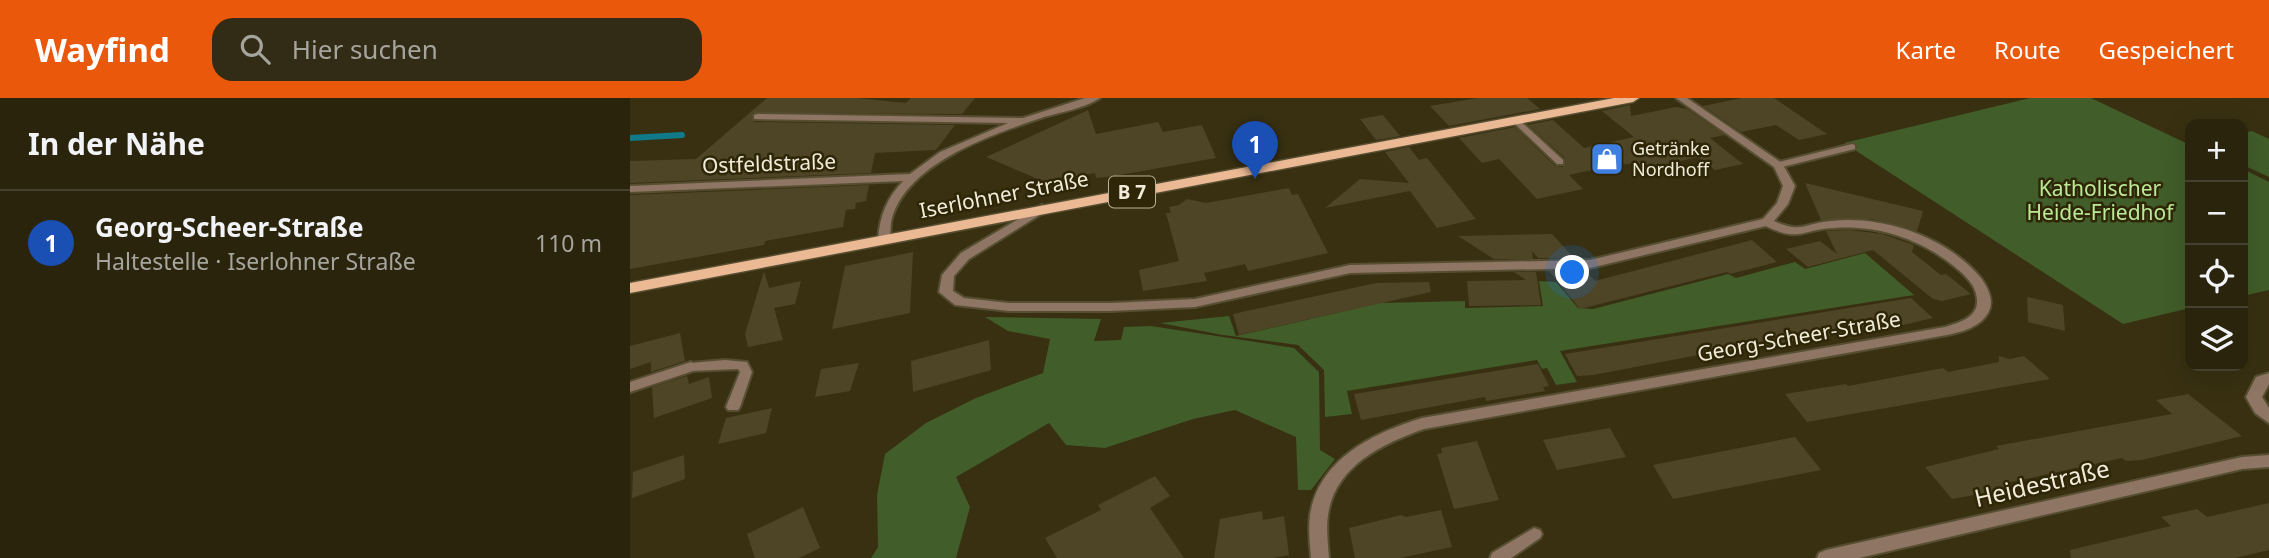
<!DOCTYPE html>
<html lang="de">
<head>
<meta charset="utf-8">
<style>
  body { margin:0; font-family:"Noto Sans",sans-serif; background:#322c16; color:#f1f3f6 }
  .controls { position:absolute; right:21px; top:21px; display:grid; overflow:hidden; border-radius:14px; box-shadow:0 7px 28px #0002 }
  .controls button { width:63px; height:63px; display:grid; place-items:center; padding:0; border:0; border-bottom:2px solid #46412e; background:#2a240d; color:#f1f3f6; font:35px sans-serif }
  .you { position:absolute; left:943px; top:175px; width:24px; height:24px; margin:-18px; border:5px solid #fff; border-radius:50%; background:#1a73e8; box-shadow:0 0 0 10px #1a73e833 }
  .badge { display:grid; place-items:center; width:46px; height:46px; border-radius:50%; background:#ea580c; color:#fff; font-size:23px; font-weight:700 }
  .pin { position:absolute; translate:-50% -58px; filter:drop-shadow(0 2px 4px #0008) }
  .pin::after { content:''; position:absolute; top:37px; width:24px; height:21px; background:inherit; clip-path:polygon(0 0,100% 0,50% 100%) }
  .list { margin:0; padding:0; list-style:none }
  h2 { display:flex; justify-content:space-between; align-items:center; height:91px; margin:0; padding:0 28px; font-size:30px }
  h2 small { font-size:23px; font-weight:400; color:#a5a49d }
  .list li { display:grid; grid-template-columns:46px 1fr auto; gap:21px; align-items:center; box-sizing:border-box; height:105px; padding:0 28px; border-top:2px solid #46412e }
  .list b { display:block; font-size:26px; white-space:nowrap }
  .list p { margin:0; font-size:23px; white-space:nowrap; color:#a5a49d }
  .list em { font-size:23px; font-style:normal; color:#a5a49d }
  .icon { flex:none; width:38px; height:38px; fill:none; stroke:currentColor; stroke-width:2; stroke-linecap:round; stroke-linejoin:round }
  .map { position:relative; flex:none; width:1639px; height:460px; overflow:hidden }
  header { display:flex; align-items:center; gap:42px; box-sizing:border-box; height:98px; padding:0 35px; background:#ea580c; color:#fff }
  header strong { font-size:33px }
  nav { display:flex; gap:38px; margin-inline-start:auto; font-size:24px }
  .search { width:490px; height:63px; background:#322c16; display:flex; align-items:center; gap:18px; box-sizing:border-box; padding:0 24px; border-radius:21px; color:#a5a49d; font-size:26px }
  main { display:flex }
  aside { flex:1; background:#2a240d }
  .map>svg:first-child { display:block }
  .green { fill:#415d29 }
  .lines { fill:none; stroke-linecap:round; stroke-linejoin:round }
  .stream { stroke:#107a8b; stroke-width:6 }
  .building { fill:#4e4526 }
  .service-casing { stroke:#564e31; stroke-width:4 }
  .minor-casing { stroke:#564e31; stroke-width:4 }
  .primary-casing { stroke:#564e31; stroke-width:3 }
  .service { fill:#8e7564; fill-rule:evenodd }
  .minor { fill:#8e7564; fill-rule:evenodd }
  .primary { fill:#ebb994; fill-rule:evenodd }
  .labels { text-anchor:middle; stroke-width:5; stroke-linejoin:round; paint-order:stroke }
  .far-poi-label { font-size:18px; fill:#f1ecda; stroke:#2e2606; text-anchor:start }
  .shield { fill:#2e2606; stroke:#b6b19a; stroke-width:2 }
  .shield-label { font-size:19px; font-weight:bold; fill:#f1ecda }
  .street-label { font-size:21px; fill:#f1ecda; stroke:#2e2606 }
  .park-label { font-size:21px; fill:#bbea97; stroke:#2e2606 }
  .near-street-label { font-size:24px; fill:#f1ecda; stroke:#2e2606 }
</style>
</head>
<body>
<header>
<strong>Wayfind</strong>
<div class="search"><svg class="icon" aria-label="search" viewBox="0 0 24 24"><circle cx="10" cy="10" r="6"/><path d="M15 15l6 6"/></svg>Hier suchen</div>
<nav><a>Karte</a><a>Route</a><a>Gespeichert</a></nav>
</header>
<main>
<aside>
<h2>In der Nähe<small></small></h2>
<ul class="list">
<li><span class="badge" style="background:#1a4fb4">1</span><div><b>Georg-Scheer-Straße</b><p>Haltestelle · Iserlohner Straße</p></div><em>110 m</em></li>
</ul>
</aside>
<div class="map">
<svg width="1639" height="460" viewBox="0 0 1639 460">
  <rect width="100%" height="100%" fill="#383011"/>
  <path class="green" d="M1400,0H1461L1560,47V210L1493,226L1214,45Z
    M1622,33L1639,41V79L1613,67V35Z
    M1613,71L1639,84V192L1613,198Z
    M1235,155L1284,197L930,253L947,284L926,287L917,270L912,271L907,262L717,293L722,316L695,319L694,272L668,247L593,237L530,225L599,218L606,238L750,205L835,203V210L913,208L909,183L926,184L948,210L963,211L1098,176L1106,180L1165,164L1175,171Z
    M355,219L471,221L464,243L491,242L494,229L521,228L664,250L689,274L690,352L705,361L681,392H668L666,339L605,312L563,321L475,350L436,347L419,325L326,379L340,409L326,460H241L248,449L247,397L255,356L296,325L346,300L413,275L420,241L378,233Z"/>
  <g class="lines">
    <path class="stream" d="M0,40L52,37"/>
  </g>
  <path class="building" d="M137,0H228L276,5L281,0H345L332,16L122,15L124,24L325,27L306,52L245,55L241,75L0,85V63L66,61Z
    M848,0H897L910,11L819,28L800,8Z
    M1112,0H1144L1197,36L1169,42L1146,27L1111,34L1073,8Z
    M1000,7L1001,18L1046,9L1057,11L1095,37L1080,40L1113,66L1085,72L1068,59L1015,71L1005,65L980,68L939,77L953,91L907,101L869,61L852,65L829,40L885,29L925,68L933,69L935,60L898,27L923,22L954,50L1004,39L972,13Z
    M458,12L466,36L528,24L533,34L572,27L586,60L484,78L466,80L465,75L415,84L356,59Z
    M753,17L770,38L746,42L730,21Z
    M779,49L789,62L797,60L846,121L807,130L780,93L695,110L730,81L779,85L755,54Z
    M1175,85L1293,113L1287,133L1242,121L1191,122Z
    M239,87L236,103L226,105L225,111L216,112L213,129L135,143L134,147L0,171V97Z
    M659,90L662,97L668,96L698,155L618,173L615,166L574,175L577,183L513,193L509,172L549,163L536,115H541L539,109L549,107L557,101L576,105Z
    M1220,132L1252,136L1284,147L1282,154L1311,177L1316,176L1341,196L1312,203L1303,201L1243,152L1178,169L1156,151L1190,143L1207,156L1196,133Z
    M922,136L944,160H908L902,153L903,161H864L828,138Z
    M1122,142L1147,164L1100,176L1097,174L950,211L919,173H956L965,183Z
    M283,154L280,215L202,231L215,168Z
    M134,173L139,190L171,183L165,206L144,210L153,242L118,249L115,236Z
    M884,174H906L911,207L839,208L837,183L896,182Z
    M799,184L801,194L609,237L603,216L746,185Z
    M1397,199L1433,207L1435,233L1398,224Z
    M1281,200L1303,220L1269,228L1063,258L963,277L947,278L935,256Z
    M50,235L55,263L21,274V264L0,271V248Z
    M359,242L361,272L283,294L281,263Z
    M1369,258L1380,261L1394,258L1420,281L1177,324L1155,296L1216,286L1218,288L1313,270L1318,274L1369,264Z
    M229,265L220,293L185,299L191,271Z
    M908,266L919,288L913,289L915,293L874,300L856,303L855,299L731,322L724,296Z
    M57,278L59,286L79,279L82,300L24,320L22,289Z
    M1558,296L1612,338L1512,362L1496,363L1492,360L1377,385L1380,388L1365,392L1366,393L1322,401L1295,369L1369,351L1366,348L1542,316L1526,302Z
    M142,310L136,335L88,346L96,320Z
    M980,330L996,359L927,372L913,342Z
    M1165,339L1191,372L1043,401L1023,367Z
    M847,343L869,402L824,411L807,356L812,355L811,350Z
    M54,357L55,381L2,400L3,374Z
    M525,378L540,398L520,410L554,460H427L415,440L471,412L468,407Z
    M1639,405V452L1605,460H1441L1440,452L1541,428L1531,419L1567,411L1577,419Z
    M173,409L190,450L169,460H125L117,436Z
    M811,412L822,449L770,460H725L719,430L771,417L776,419Z
    M632,413L633,422L654,418L659,457L643,460H584L590,421Z"/>
  <g class="lines">
    <defs>
      <path id="service" d="M886,19L933,62V66H927L883,24V20Z
        M1222,46L1225,47V51L1148,70L1143,67L1145,65Z
        M95,262L117,264L122,274L110,309L108,312H98L96,309L110,274L108,271L61,273L55,269L61,265Z
        M904,430L910,432L912,436L910,440L881,460H860L862,455Z"/>
      <path id="minor" d="M455,0H470C455,10 432,14 414,19C364,36 279,63 262,120C260,126 261,134 260,141L254,145L248,141C250,117 257,100 273,83L0,94V88L280,76L310,54L378,25L124,21V17L128,16L393,20Z
        M1046,0H1057L1152,65L1165,88L1158,106L1144,123C1172,136 1175,125 1201,123C1253,117 1317,139 1351,180C1358,190 1365,203 1358,215C1350,229 1332,234 1317,237L794,331C752,346 705,368 698,417C696,431 698,446 699,460H681C680,446 678,431 680,417C689,361 743,335 792,320L1315,229C1328,225 1346,220 1347,205C1348,189 1336,178 1325,169C1291,141 1248,127 1204,130C1172,131 1170,145 1136,128L960,170L720,175L565,209L481,213H379L325,207L309,194L312,177L331,155L412,107L416,109V113L339,161L324,178L323,193L334,200L379,205H481L565,201L720,167L960,162L1133,121L1147,105L1153,88L1144,69Z
        M61,264L68,269L66,272L0,294V284Z
        M1639,275V286L1632,299L1639,310V325L1625,315L1616,299L1626,279Z
        M1639,357V369L1612,371L1229,460H1187L1189,455L1196,452L1612,359Z"/>
      <path id="primary" d="M984,0H1009L1003,4L0,195V185Z"/>
    </defs>
    <use href="#service" class="service-casing"/>
    <use href="#minor" class="minor-casing"/>
    <use href="#primary" class="primary-casing"/>
    <use href="#service" class="service"/>
    <use href="#minor" class="minor"/>
    <use href="#primary" class="primary"/>
  </g>
  <defs>
    <symbol id="shop-square" viewBox="-11 -11 22 22"><rect x="-9" y="-9" width="18" height="18" rx="4" fill="#3f7fe0" stroke="#2e2606"/><path d="M-5-2.5h2.3a2.7 3.5 0 0 1 5.4 0H5L5.5 6h-11ZM-1.5-2.5h3a1.5 2.3 0 0 0-3 0Z" fill="#fff"/></symbol>
  </defs>
  <g fill-rule="evenodd">
    <use href="#shop-square" x="958" y="42" width="38" height="38"/>
  </g>
  <g class="labels">
    <g class="far-poi-label">
      <text x="1002" y="57">Getränke<tspan x="1002" dy="21">Nordhoff</tspan></text>
    </g>
    <rect class="shield" x="479" y="78.5" width="46" height="31" rx="5"/>
    <g class="shield-label">
      <text x="502" y="101">B 7</text>
    </g>
    <g class="street-label">
      <text transform="translate(139 66) rotate(-2)" y="7">Ostfeldstraße</text>
      <text transform="translate(374 97) rotate(-11)" y="7">Iserlohner Straße</text>
      <text transform="translate(1169 239) rotate(-10)" y="7">Georg-Scheer-Straße</text>
    </g>
    <g class="park-label">
      <text x="1470" y="98">Katholischer<tspan x="1470" dy="24">Heide-Friedhof</tspan></text>
    </g>
    <g class="near-street-label">
      <text transform="translate(1412 386) rotate(-13)" y="8">Heidestraße</text>
    </g>
  </g>
</svg>
<div class="controls">
<button>+</button>
<button>−</button>
<button><svg class="icon" aria-label="locate" viewBox="0 0 24 24"><circle cx="12" cy="12" r="6"/><path d="M12 2v4M12 18v4M2 12h4M18 12h4"/></svg></button>
<button><svg class="icon" aria-label="layers" viewBox="0 0 24 24"><path d="M12 4l9 5-9 5-9-5zM3 14l9 5 9-5"/></svg></button>
</div>
<div class="you"></div>
<div class="pin badge" style="left:625px;top:81px;background:#1a4fb4">1</div>
</div>
</main>
</body>
</html>
